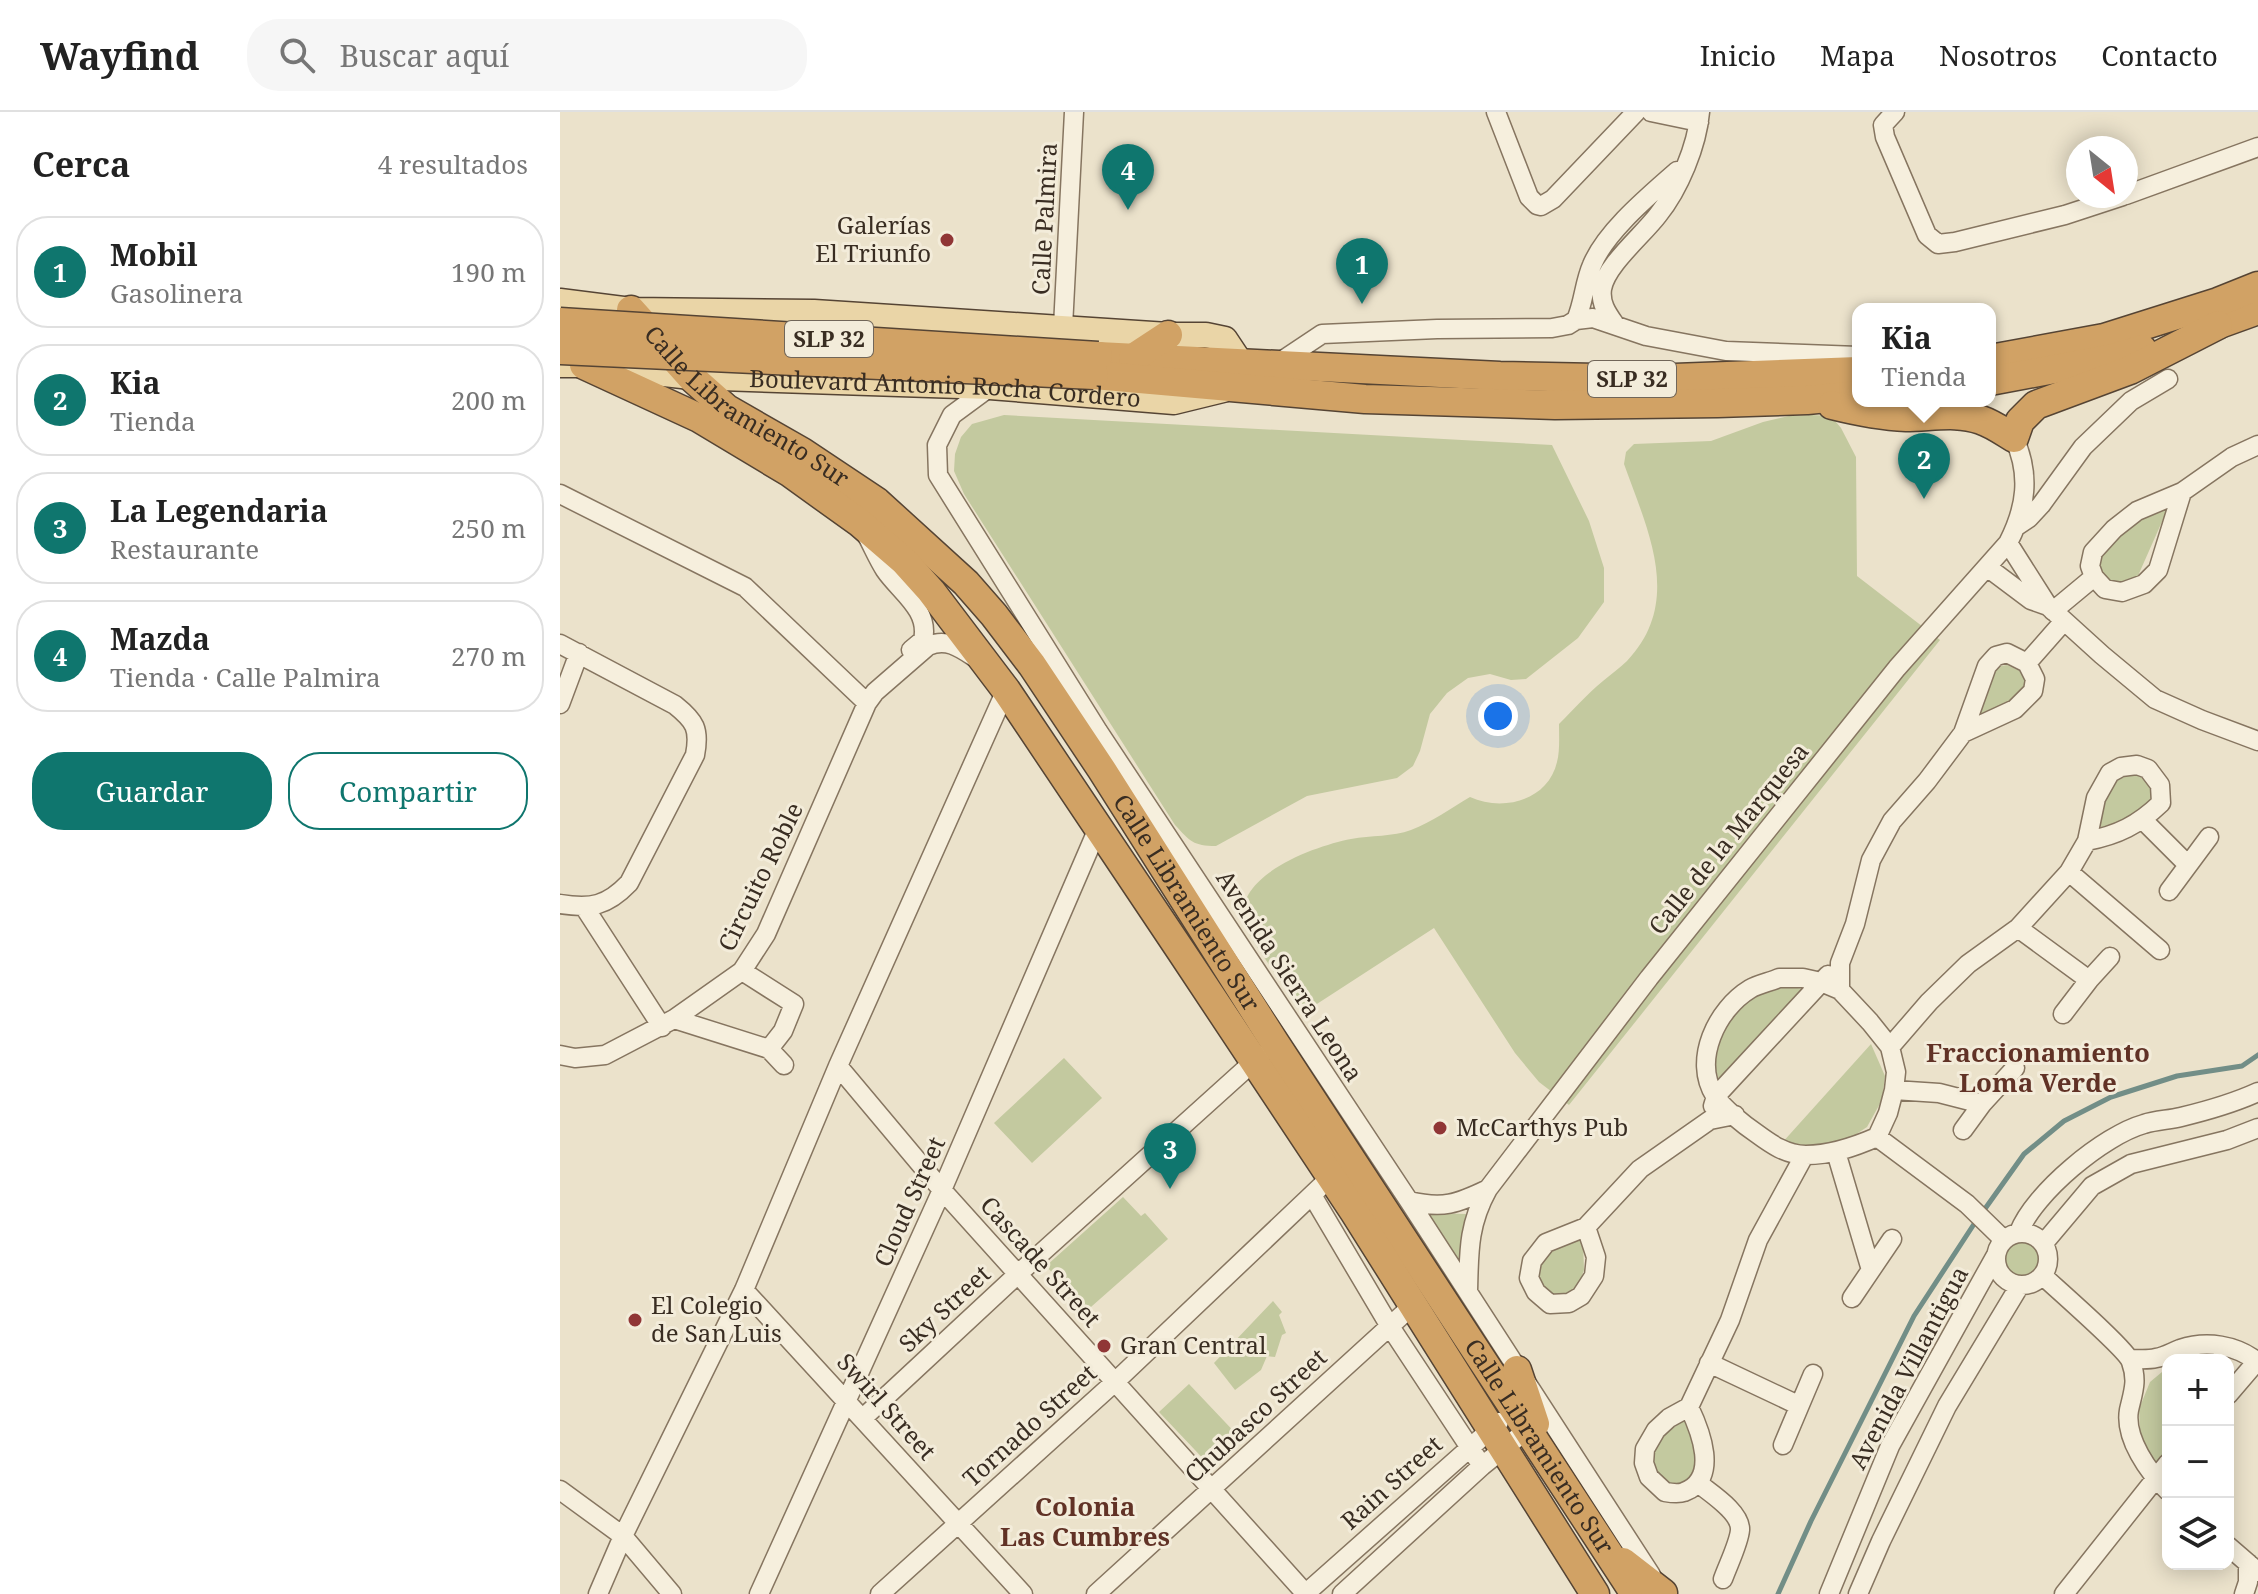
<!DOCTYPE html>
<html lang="es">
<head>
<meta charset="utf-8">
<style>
  body { margin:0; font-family:"Noto Serif",serif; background:#f6f6f6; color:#222 }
  .controls { position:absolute; right:24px; bottom:24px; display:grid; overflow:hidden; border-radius:16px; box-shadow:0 4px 20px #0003 }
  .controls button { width:72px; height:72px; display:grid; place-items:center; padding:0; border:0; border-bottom:2px solid #e0e0e0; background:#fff; color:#222; font:40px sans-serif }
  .compass { position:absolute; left:1506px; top:24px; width:72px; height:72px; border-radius:50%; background:#fff; box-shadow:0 4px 20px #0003; rotate:150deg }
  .you { position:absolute; left:938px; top:604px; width:28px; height:28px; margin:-20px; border:6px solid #fff; border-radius:50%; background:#1a73e8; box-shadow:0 0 0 12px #1a73e833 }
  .badge { display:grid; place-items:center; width:52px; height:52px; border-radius:50%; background:#0f766e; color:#fff; font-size:26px; font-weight:700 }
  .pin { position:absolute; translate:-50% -66px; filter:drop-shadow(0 2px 4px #0008) }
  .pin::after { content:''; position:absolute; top:42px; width:28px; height:24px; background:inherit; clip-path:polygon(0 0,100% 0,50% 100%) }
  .popup { position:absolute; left:1292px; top:191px; width:144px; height:104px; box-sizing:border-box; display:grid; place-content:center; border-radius:16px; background:#fff; filter:drop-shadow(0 2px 6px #0005); font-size:26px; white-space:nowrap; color:#767676 }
  .popup b { font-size:30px; color:#222 }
  .popup::after { content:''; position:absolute; left:50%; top:100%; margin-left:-16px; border:16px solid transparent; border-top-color:#fff }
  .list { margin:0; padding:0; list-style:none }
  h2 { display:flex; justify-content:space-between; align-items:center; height:104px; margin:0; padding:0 32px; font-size:34px }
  h2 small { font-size:26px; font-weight:400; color:#767676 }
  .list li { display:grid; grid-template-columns:52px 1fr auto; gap:24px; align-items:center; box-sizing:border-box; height:112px; margin:0 16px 16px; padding:0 16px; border:2px solid #e0e0e0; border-radius:32px }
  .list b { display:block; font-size:30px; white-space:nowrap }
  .list p { margin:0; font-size:26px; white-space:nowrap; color:#767676 }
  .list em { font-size:26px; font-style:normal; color:#767676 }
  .actions { display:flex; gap:16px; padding:24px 32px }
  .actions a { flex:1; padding:18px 0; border:2px solid #0f766e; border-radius:32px; text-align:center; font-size:28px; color:#0f766e }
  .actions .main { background:#0f766e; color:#fff }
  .icon { flex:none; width:44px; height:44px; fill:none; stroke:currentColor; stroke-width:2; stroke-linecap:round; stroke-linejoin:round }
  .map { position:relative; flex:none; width:1698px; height:1482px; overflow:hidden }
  header { display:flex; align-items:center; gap:48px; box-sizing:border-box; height:112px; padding:0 40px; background:#fff; border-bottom:2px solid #e0e0e0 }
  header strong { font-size:38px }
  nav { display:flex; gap:44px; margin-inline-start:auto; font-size:28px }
  .search { width:560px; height:72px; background:#f6f6f6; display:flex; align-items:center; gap:20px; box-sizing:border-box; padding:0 28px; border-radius:32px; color:#767676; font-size:30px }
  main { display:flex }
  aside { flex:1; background:#fff }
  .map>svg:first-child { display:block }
  .green { fill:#c3c99f }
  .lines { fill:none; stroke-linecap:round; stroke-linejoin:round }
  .stream { stroke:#728e87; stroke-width:5 }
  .minor-casing { stroke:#867560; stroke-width:21 }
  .major-casing { stroke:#554434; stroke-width:27 }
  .highway-casing { stroke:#554434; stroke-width:31 }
  .minor { stroke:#f6efdd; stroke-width:18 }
  .major { stroke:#ead5a7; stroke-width:24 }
  .highway { stroke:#d1a265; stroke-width:28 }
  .highway-bridge-casing { stroke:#554434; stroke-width:31; stroke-linecap:butt }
  .highway-bridge { stroke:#d1a265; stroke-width:28 }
  .poi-dot { fill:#903636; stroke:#f3ecda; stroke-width:3 }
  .labels { text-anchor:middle; stroke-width:6; stroke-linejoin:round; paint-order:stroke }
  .shield { fill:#f3ecda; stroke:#716659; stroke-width:2 }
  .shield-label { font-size:22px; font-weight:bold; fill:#392d22 }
  .street-label { font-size:24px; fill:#392d22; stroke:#f3ecda }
  .poi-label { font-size:24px; fill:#392d22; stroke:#f3ecda; text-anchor:start }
  .neighbourhood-label { font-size:26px; font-weight:bold; fill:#613226; stroke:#f3ecda }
</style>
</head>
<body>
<header>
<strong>Wayfind</strong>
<div class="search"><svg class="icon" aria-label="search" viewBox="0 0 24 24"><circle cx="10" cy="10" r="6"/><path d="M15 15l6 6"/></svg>Buscar aquí</div>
<nav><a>Inicio</a><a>Mapa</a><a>Nosotros</a><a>Contacto</a></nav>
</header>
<main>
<aside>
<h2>Cerca<small>4 resultados</small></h2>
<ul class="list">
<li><span class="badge">1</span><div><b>Mobil</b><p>Gasolinera</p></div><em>190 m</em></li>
<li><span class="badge">2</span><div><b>Kia</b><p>Tienda</p></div><em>200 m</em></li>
<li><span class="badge">3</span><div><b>La Legendaria</b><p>Restaurante</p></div><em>250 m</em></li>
<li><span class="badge">4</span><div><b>Mazda</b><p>Tienda · Calle Palmira</p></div><em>270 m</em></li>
</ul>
<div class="actions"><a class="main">Guardar</a><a>Compartir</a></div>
</aside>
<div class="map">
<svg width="1698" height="1482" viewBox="0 0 1698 1482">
  <rect width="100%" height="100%" fill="#ebe2cb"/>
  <path class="green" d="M444,303L992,333L1029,409L1044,456V490L1018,526L966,567L951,568L930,562L908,566L887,581L870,602L860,639L853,654L837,666L747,684L656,734C633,734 630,729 615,713L404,382L394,359L395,342L401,325L412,312Z
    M1252,303L1271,304L1281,316L1296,345L1297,464L1380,528L1009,993L979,970L955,941L874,816L743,901C732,885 686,822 683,809C676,762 755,734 791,727C811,723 833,725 851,718C872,710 891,696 910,685C942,700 988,689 997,650C1000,639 999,624 999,612C1013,598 1027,582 1043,569C1051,562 1060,556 1067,549C1124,489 1087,417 1064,352L1066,340L1074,332L1151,329L1203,310L1229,304Z
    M1603,391L1608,396L1577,466L1562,474L1548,471L1540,462L1536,445L1551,427Z
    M1447,553L1460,559L1468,569L1467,579L1413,611L1436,555Z
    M1571,660L1585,667L1592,681L1590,693L1540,721C1544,692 1539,671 1571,660Z
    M1229,875L1245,877L1160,971L1153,949L1156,926L1168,903L1204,878Z
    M1311,932L1325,964L1322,988L1307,1015L1277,1035L1243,1038L1221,1032Z
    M504,946L542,986L472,1051L434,1011Z
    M563,1085L581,1104L585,1101L608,1127L523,1202L510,1188L514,1184L486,1154Z
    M865,1101L908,1102L899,1151Z
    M1013,1125L1023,1130L1024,1158L1017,1178L1004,1186L988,1184L977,1170V1154L994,1136Z
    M1441 1147a21 21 0 1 1 42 0a21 21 0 1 1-42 0Z
    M713,1189L722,1200L719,1203L726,1221L722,1223L715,1245L707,1244L701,1258L675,1278L654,1251Z
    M1608,1255V1340L1597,1353L1585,1339L1580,1321L1579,1297L1590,1270Z
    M629,1272L682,1328L652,1356L599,1300Z
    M1126,1306C1136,1335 1150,1370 1107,1375L1089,1349L1102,1325Z"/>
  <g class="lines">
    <path class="stream" d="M1422,1101L1464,1042L1504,1009L1551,985L1617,964L1682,954L1698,943
      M1218,1482L1251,1409L1354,1204L1416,1109"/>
    <defs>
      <path id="minor" d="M936,0L969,85L977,93L981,94L993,87L1076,0
        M1091,0L1139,10
        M1335,0L1323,13L1325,25L1367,123L1378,132L1395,130L1505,103L1563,84
        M1566,83L1698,35
        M1016,208C1024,190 1024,171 1032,153C1046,119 1090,83 1117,59
        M1054,211C1047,201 1040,191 1042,177C1046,153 1083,123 1098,103C1119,77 1137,34 1140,0
        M503,215L514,0
        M717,252L762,222L877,217L992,216L1008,213L1016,208L1033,206L1086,224L1166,239L1298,244
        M430,275L392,303L377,333L378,363L538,619L849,1089L1091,1463
        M1622,380L1598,458L1584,472L1562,480L1545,477L1534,465L1530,454L1533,440L1554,417L1577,399L1622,380L1672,345L1698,333
        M0,382L185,475L307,591
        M1457,414L1469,406L1481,393L1523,335L1571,289L1608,267
        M307,424C313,435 318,447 325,458C340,480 370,498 363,528L351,538
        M1448,431L1488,494L1542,543L1595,587L1642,608L1698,629
        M1427,455L1471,488L1488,494
        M1493,499L1534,465
        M0,532L115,593C135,609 140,617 135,643L69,771C47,794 31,797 0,792
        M1467,551L1504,509
        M0,592L19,541
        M1583,708L1628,753
        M1509,760L1600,838
        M1609,779L1649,725
        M25,796L102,915
        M1458,816L1529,868
        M182,859L234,892L223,919L209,937
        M1219,866H1243L1261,870L1280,878L1310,910L1330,935L1336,960L1334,978L1328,1001L1317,1025C1294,1035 1271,1043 1246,1043C1226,1043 1211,1032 1196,1021C1184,1013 1163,996 1155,984C1132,948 1157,897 1190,877C1198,872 1210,870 1219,866Z
        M1280,878V851L1295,812L1311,748L1332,709L1367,669L1403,621L1427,554L1436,544L1447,541L1467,551L1475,567L1473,579L1455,597L1403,621
        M1503,902L1529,868L1550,845
        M114,907L209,937L224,953
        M1330,935L1369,890L1408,852L1458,816L1509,760L1527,729L1536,686L1550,661L1561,655L1577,653L1588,657L1600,673L1601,691C1578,713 1558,723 1527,729
        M0,943L15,946L45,943L114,907L182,859L206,822L307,591L315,580L368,534C386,526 399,535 414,545
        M278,954L382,1078L746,1482
        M1334,978L1379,981L1422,992
        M1153,994L1156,984L1268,863
        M1403,1018L1422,992L1455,956
        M1317,1025L1407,1092L1444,1128
        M1276,1040L1311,1158
        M928,1077L1089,866L1337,556L1448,431C1466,396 1471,363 1454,326
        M752,1083L829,1213L922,1354
        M849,1089C883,1097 897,1092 928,1077C908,1113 909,1140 908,1180
        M1026,1115L1036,1145L1034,1164L1021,1184L1009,1191L990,1192L976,1180L969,1166L972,1149L986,1131L1026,1115L1080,1057L1150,1008L1175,1003
        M1459,1120C1474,1081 1544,1023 1584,1012C1596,1008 1609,1008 1621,1005C1646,999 1674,991 1698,980
        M1436 1147a26 26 0 1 1 52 0a26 26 0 1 1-52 0Z
        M1484,1131L1532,1074L1571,1052L1667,1028L1698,1016
        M1483,1164C1497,1177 1567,1238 1571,1250C1578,1269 1573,1280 1569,1298C1564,1326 1589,1361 1608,1379
        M184,1178L463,1482
        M1292,1186L1332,1127
        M1571,1247C1579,1247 1588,1248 1596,1246C1604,1245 1612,1240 1620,1237C1647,1228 1676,1233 1698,1250
        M1149,1251L1238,1293
        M1668,1283L1697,1249
        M1129,1295C1140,1318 1160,1367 1124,1380C1119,1382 1111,1381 1105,1380L1089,1365L1084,1351L1085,1337L1096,1318L1109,1306L1129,1295L1170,1208L1198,1128L1244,1044
        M303,1306L458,1162L701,943
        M1223,1333L1253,1262
        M1138,1371C1150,1381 1181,1400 1180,1418C1179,1431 1168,1453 1163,1467
        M0,1378L63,1424L112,1482
        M1668,1434L1698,1460
        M38,1482L63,1424L184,1178L278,954L446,578
        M199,1482L382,1078L539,714
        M320,1482L556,1269L776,1060
        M536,1482L852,1194
        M745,1482L939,1310
        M782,1482L922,1354L967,1318
        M1269,1482L1330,1334L1436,1143
        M1298,1482L1321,1429L1387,1294L1460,1173
        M1504,1482L1608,1351
        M1684,1482L1688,1470V1451"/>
      <g id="major">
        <path d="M0,189L71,198L254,200L608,223H646L665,227L681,251"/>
        <path id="s1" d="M0,253H24L131,265L430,275L614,290L663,278"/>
      </g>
      <g id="highway">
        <path id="s2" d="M71,198L131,265L167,297L242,340L317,390L406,471L434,503L472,553L542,658L715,931L1075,1482"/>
        <path d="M1640,219L1698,198"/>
        <path d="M538,244L940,264L1088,267L1298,259"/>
        <path d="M573,246L608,223"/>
        <path d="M1430,247L1544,226L1658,190L1698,174"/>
        <path d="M24,253L139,306L229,360L300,411L344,449L371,479L446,578L621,839L795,1101L1035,1482"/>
        <path d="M534,263L805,287L995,293L1158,291L1247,288L1298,283"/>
        <path d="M1430,269L1553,246L1582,237"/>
        <path d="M1272,293C1296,299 1321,304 1346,305C1371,305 1397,299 1421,308C1433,312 1444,320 1454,326L1460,309L1476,293L1570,258L1658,213"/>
        <path d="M957,1258L975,1312"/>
        <path d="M1063,1450L1103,1481"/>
      </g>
    </defs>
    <use href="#minor" class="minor-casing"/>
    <use href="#major" class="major-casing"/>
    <use href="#highway" class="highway-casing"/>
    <use href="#minor" class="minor"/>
    <use href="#major" class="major"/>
    <use href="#highway" class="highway"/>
    <defs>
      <path id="highway-bridge" d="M0,210L538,244
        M0,238L534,263"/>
    </defs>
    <use href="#highway-bridge" class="highway-bridge-casing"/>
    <use href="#highway-bridge" class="highway-bridge"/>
  </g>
  <g class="poi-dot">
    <circle cx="387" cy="128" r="8"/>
    <circle cx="880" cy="1016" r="8"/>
    <circle cx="75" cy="1208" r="8"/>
    <circle cx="544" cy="1234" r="8"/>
  </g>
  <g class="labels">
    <g class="shield">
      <rect x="225" y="209" width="88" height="36" rx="6"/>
      <rect x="1028" y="249" width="88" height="36" rx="6"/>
    </g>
    <g class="shield-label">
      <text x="269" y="235">SLP 32</text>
      <text x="1072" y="275">SLP 32</text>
    </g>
    <g class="street-label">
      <text transform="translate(485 107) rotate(-87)" y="8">Calle Palmira</text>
      <text dy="8" stroke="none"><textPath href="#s1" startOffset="386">Boulevard Antonio Rocha Cordero</textPath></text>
      <text dy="8" stroke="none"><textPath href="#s2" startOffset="152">Calle Libramiento Sur</textPath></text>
      <text transform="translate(1169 727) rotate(-51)" y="8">Calle de la Marquesa</text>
      <text transform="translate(201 765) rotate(-64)" y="8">Circuito Roble</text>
      <text dy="8" stroke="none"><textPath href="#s2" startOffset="824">Calle Libramiento Sur</textPath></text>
      <text transform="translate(729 864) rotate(57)" y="8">Avenida Sierra Leona</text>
      <text transform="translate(350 1090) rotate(-66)" y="8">Cloud Street</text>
      <text transform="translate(480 1150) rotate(48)" y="8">Cascade Street</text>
      <text transform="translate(385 1197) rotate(-43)" y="8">Sky Street</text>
      <text transform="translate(1349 1256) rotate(-62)" y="8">Avenida Villantigua</text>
      <text transform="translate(326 1295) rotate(48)" y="8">Swirl Street</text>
      <text transform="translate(696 1304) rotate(-43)" y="8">Chubasco Street</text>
      <text transform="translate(470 1314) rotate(-42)" y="8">Tornado Street</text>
      <text dy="8" stroke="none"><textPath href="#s2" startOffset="1472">Calle Libramiento Sur</textPath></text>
      <text transform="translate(832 1371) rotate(-42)" y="8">Rain Street</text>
    </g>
    <g class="poi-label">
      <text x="371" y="122" text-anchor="end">Galerías<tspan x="371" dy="28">El Triunfo</tspan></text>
      <text x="896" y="1024">McCarthys Pub</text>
      <text x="91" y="1202">El Colegio<tspan x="91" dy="28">de San Luis</tspan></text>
      <text x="560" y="1242">Gran Central</text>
    </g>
    <g class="neighbourhood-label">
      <text x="1478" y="950">Fraccionamiento<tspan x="1478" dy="30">Loma Verde</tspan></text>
      <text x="525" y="1404">Colonia<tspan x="525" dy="30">Las Cumbres</tspan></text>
    </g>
  </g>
</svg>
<div class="controls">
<button>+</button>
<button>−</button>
<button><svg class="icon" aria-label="layers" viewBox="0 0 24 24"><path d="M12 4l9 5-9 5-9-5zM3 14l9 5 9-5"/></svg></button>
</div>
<svg class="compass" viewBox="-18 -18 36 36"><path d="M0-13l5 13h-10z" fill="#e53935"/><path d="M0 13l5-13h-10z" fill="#767676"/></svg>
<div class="you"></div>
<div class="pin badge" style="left:802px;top:192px">1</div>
<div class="pin badge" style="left:1364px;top:387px">2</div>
<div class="popup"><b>Kia</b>Tienda</div>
<div class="pin badge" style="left:610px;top:1077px">3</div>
<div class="pin badge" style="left:568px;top:98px">4</div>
</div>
</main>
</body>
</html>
